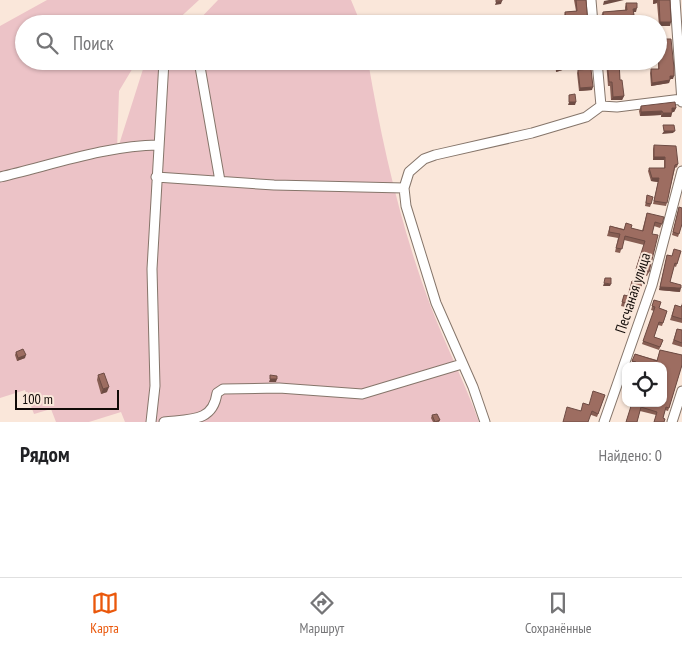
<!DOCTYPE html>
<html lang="ru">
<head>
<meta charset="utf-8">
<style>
  body { margin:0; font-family:"PT Sans Narrow",sans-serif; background:#f6f6f6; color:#202124 }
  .controls { position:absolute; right:15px; bottom:15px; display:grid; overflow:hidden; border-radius:10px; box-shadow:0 1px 4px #0004 }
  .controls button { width:45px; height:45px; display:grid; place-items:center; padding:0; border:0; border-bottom:1px solid #e0e0e0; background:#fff; color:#202124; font:25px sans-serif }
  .scale { position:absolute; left:15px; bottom:12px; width:104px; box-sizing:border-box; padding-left:5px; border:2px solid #100a07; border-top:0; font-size:14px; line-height:18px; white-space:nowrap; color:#100a07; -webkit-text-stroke:4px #fae7da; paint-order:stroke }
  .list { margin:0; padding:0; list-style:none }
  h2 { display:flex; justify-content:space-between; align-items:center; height:65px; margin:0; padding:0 20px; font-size:21px }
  h2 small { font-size:16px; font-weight:400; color:#757577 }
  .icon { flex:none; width:28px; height:28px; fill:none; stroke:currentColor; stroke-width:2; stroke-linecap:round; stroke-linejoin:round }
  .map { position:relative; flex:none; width:682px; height:422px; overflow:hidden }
  .search { position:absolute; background:#fff; box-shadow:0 1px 4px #0004; left:15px; right:15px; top:15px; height:55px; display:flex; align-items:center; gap:12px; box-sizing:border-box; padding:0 18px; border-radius:28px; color:#757577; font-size:19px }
  .sheet { height:155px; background:#fff }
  nav { display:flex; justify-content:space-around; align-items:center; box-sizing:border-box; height:70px; border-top:1px solid #e0e0e0; background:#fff; font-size:14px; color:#757577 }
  nav a { display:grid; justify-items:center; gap:2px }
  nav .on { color:#ea580c }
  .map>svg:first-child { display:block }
  .green { fill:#ecc3c7 }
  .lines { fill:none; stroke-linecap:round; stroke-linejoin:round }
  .minor-casing { stroke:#85756a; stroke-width:11 }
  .minor { stroke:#fff; stroke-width:9 }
  .wall { fill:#875e53 }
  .shaded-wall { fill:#6e4c44 }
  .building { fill:#9d6d61; stroke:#6e4c44 }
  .labels { text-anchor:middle; stroke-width:4; stroke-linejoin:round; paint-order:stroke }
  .street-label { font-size:15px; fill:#100a07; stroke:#fae7da }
</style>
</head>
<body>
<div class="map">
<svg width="682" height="422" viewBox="0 0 682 422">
  <rect width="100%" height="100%" fill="#fae7da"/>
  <path class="green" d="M47,0H199L173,24H24V61H137L119,91L117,151L144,66L151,61H368C382,144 401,228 431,307C446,346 465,383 479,422H125L121,412L89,422H56L51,409L34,414L25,390L0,398V180L83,161L0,177V26Z
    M218,0H351L361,24H195Z"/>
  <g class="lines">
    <defs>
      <path id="minor" d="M591,0L593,24
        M675,0L682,102
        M199,61L220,181
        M597,61L601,106
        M0,177C48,166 109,145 158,145
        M156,177L274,185L404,188
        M151,422L155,386L152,269L164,61
        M164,422C191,419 213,422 217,393L223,389L279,388L362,394L462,364
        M485,422L473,387L436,303L406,206L404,188L409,172L424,159L435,155L532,133L586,117L601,106L617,107L682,99
        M604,422L652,285L682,171
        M672,422L682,391"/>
    </defs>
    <use href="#minor" class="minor-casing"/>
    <use href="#minor" class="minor"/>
  </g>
  <path class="wall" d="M574,0H586L588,24L564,20V16L565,12L576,11Z
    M653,0H670V26H659L657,3L653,4Z
    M626,3L636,12H633L634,15L632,19L617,20L618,24H602L601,16L603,12L625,10V7Z
    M663,39L673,79H670L669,83L651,86L650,73L651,69H658V47H662V42Z
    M555,61H573L574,63L572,67L556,72Z
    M606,61H619L620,80L624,96L622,100H611L610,86H608Z
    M578,70L592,90L579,91L577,73Z
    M641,106L676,108L674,112H672L671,117H661V115L640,116L639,111Z
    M654,145L678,164L677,167L675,168L666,206L653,204L658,182L651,181L648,171L649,168H664V160H653V149Z
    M647,195L651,204L650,207L645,206Z
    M679,207L682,224L678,237L672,235Z
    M647,213L662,224L660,228L654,226L652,234L649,272L647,276L635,273L644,245L624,240L620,253L615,252L618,238L607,236L610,226L624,229L626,223L631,228L642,231Z
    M681,251L676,267L674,266L670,282L680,292L659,290L667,255L672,256Z
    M632,281L642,283L634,309L621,306L624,295L628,296Z
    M654,300L659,308L667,311L662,326L658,325L654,337L663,340L659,350L642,344L654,311L651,310Z
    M682,303V323L670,320L675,305L681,307Z
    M677,329L682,330V329V347L672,344Z
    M660,350L682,355V365L669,408L668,411L665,410L663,418L665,419L664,422H654L656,415L640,411L637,422H626L632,403H663V366H634L631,364L635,354L657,360Z
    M16,352L25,358L17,361L15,355Z
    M98,375L107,392L101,394L97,380Z
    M605,395L597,417L580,411L588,405Z
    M432,415L440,420L439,422H433L431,418Z"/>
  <path class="shaded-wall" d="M609,0H624L603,5L604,1Z
    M654,0H658L657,3L653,4Z
    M502,1L501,4L495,5L496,2Z
    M637,8L636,12H632L633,9Z
    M634,15L632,19L615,20L616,17Z
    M660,22H671L670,26H659Z
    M574,63L572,67L556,72L557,68Z
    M670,76H674L673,79H669Z
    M670,80L669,83L651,86L652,83Z
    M593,87L592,90L579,91L580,88Z
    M624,96L622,100H611L613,97Z
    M569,102H576L575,105H568Z
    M672,108H676L674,112H670Z
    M662,111L661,115L640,116L641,112Z
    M663,113H672L671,117H661Z
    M664,131H675L673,133L662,134Z
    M654,157H665L664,160H653Z
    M652,178H659L658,182L651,181Z
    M604,283L611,284L610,286H603Z
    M660,287L681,288L680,292L659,290Z
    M26,355L25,358L17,361L18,358Z
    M270,379H277L276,382H269Z
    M109,387L107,392L101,394L103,389Z"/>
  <path class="building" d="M496,0H502V1L496,2Z
    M576,0H586L588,24H552L553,21L566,20L565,12L577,11Z
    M659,0H670L671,22H660Z
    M626,3H637V8L633,9L634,15L616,17L618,24H604L603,12L627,10Z
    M263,17H269V23H263Z
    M663,39H671L674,68V76H670V80L652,83L651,69H659L658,47H664Z
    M557,61H573L574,63L557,68Z
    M607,61H619L620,80H622L624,96L613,97L612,82H609Z
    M591,69L593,87L580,88L578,70Z
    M575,94L576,102H569V95Z
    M675,102L676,108H672V113H663L662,111L641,112V106Z
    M663,125H674L675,131H664Z
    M654,145L676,146L678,164L675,165L667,203L654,201L659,178H652L649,168H665V157H654Z
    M647,195L653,197L651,204L646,203Z
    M679,207L682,208V224L679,234L673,232Z
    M647,213L664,217L662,224L655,222L652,234L658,235L649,272L636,269L645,241L625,236L622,249L616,248L620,234L609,232L610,226L624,230L626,223L632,225L631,228L643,231Z
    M674,249L681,251L677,264L675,263L670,282L681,285V288L660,287L667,255L672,256Z
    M605,278H611V284L604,283Z
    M632,281L642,283L635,305L622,302L624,295L628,296Z
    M654,300L661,302L659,308L667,311L663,323L659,322L654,337L663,340L660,347L643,341L655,307L652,306Z
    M675,305L681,307L682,305V319L672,316Z
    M677,329L682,330V343L674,340Z
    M23,349L26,355L18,358L16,352Z
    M660,350L682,355V365L669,408L666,407L663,418L665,419L664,422H654L657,412L641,407L637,422H626L632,403H663V366H634L636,362L632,361L635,354L657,361Z
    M104,373L109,387L103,389L98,375Z
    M270,375L277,376V379H270Z
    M593,391L605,395L598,414L592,411L588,422H563L567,407L581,411L583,403L589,405Z
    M437,414L440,420L435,422L432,415Z"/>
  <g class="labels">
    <g class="street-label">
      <text transform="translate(633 293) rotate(-72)" y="5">Песчаная улица</text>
    </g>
  </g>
</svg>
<div class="controls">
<button><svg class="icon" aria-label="locate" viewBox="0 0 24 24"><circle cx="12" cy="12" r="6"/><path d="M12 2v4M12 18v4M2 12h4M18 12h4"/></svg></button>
</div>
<div class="scale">100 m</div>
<div class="search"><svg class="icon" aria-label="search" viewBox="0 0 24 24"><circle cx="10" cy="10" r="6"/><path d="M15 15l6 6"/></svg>Поиск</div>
</div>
<section class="sheet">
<h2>Рядом<small>Найдено: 0</small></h2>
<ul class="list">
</ul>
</section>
<nav>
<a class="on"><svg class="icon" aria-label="map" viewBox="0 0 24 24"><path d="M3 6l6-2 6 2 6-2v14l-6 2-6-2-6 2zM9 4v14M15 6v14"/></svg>Карта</a>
<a><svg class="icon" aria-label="directions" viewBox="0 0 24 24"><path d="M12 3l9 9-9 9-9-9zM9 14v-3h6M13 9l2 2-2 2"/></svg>Маршрут</a>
<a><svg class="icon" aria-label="saved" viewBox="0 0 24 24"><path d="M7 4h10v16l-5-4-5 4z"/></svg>Сохранённые</a>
</nav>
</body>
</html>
